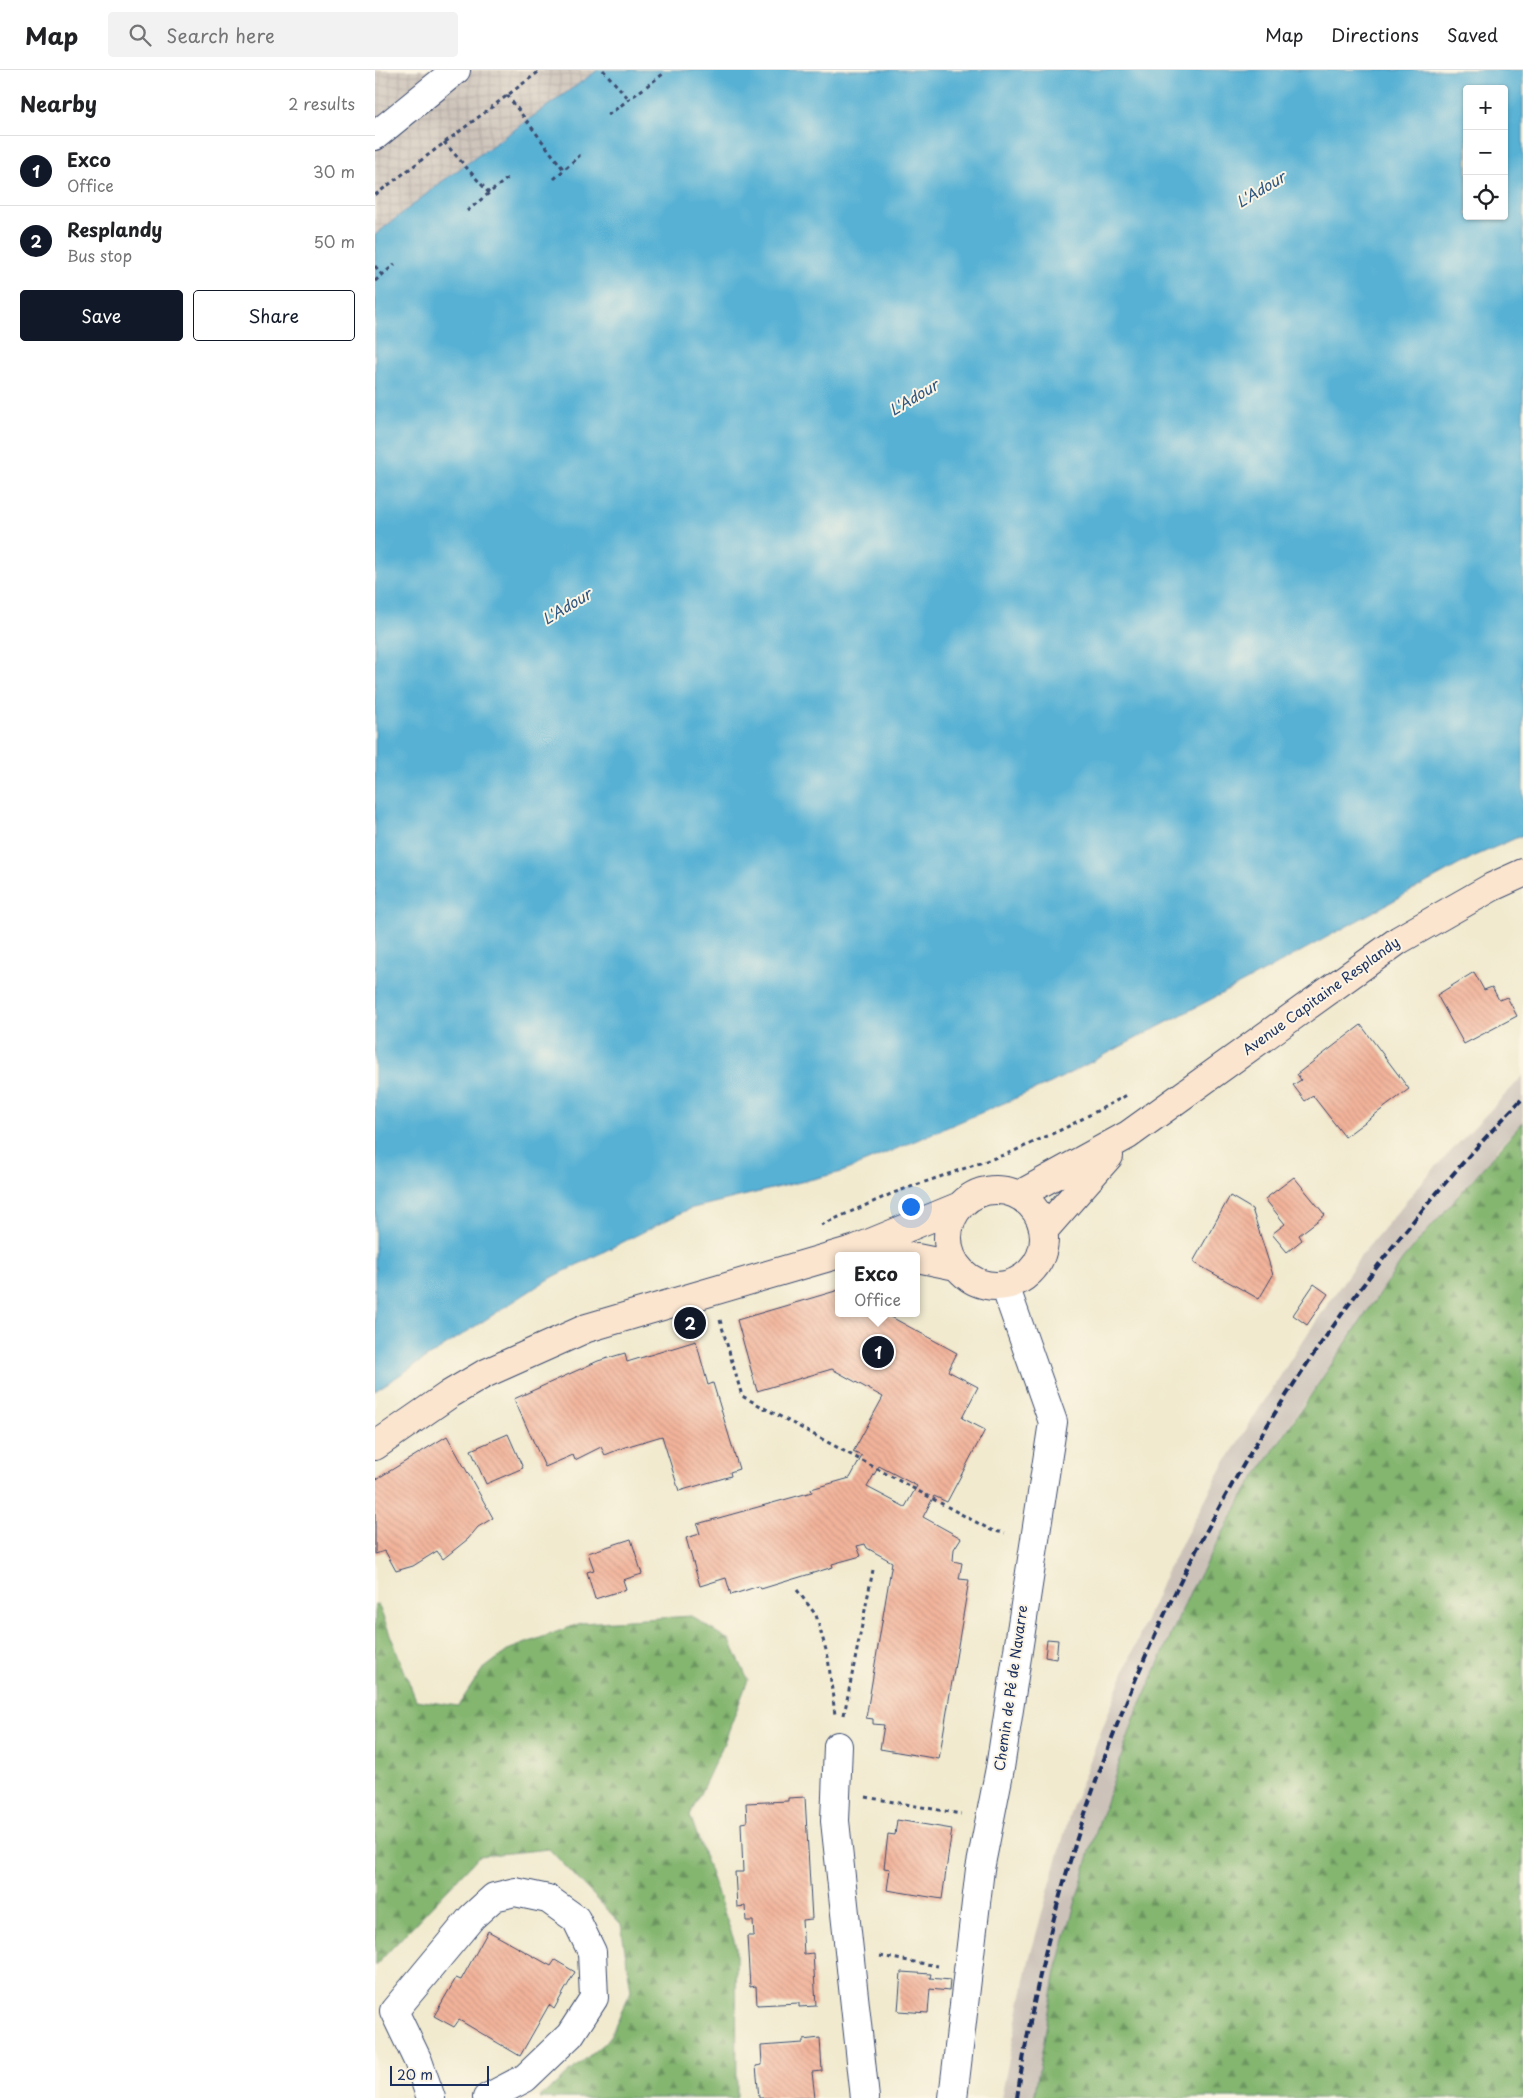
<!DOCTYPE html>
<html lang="en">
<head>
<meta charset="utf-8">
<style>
  body { margin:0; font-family:"Playpen Sans",sans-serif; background:#f2f2f2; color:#202124 }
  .controls { position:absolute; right:15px; top:15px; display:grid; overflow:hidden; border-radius:5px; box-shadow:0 1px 4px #0004 }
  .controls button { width:45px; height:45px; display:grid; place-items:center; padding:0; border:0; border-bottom:1px solid #e0e0e0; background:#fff; color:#202124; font:25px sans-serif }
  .scale { position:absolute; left:15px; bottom:12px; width:99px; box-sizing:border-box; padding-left:5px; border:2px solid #1b2f5e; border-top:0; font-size:14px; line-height:18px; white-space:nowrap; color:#1b2f5e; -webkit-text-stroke:4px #fcf5e5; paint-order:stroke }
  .you { position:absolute; left:535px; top:1136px; width:18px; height:18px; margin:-12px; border:4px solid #fff; border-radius:50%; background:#1a73e8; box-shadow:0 0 0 8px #1a73e833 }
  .badge { display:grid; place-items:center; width:32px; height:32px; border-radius:50%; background:#111827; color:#fff; font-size:16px; font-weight:700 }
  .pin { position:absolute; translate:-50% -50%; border:2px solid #fff; box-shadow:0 1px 5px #0006 }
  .popup { position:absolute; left:460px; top:1182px; width:85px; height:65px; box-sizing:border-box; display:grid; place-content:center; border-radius:5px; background:#fff; filter:drop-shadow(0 1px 4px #0005); font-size:16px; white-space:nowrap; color:#757577 }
  .popup b { font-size:19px; color:#202124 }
  .popup::after { content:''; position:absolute; left:50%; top:100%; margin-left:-10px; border:10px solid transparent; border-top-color:#fff }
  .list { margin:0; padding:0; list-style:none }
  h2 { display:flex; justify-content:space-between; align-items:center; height:65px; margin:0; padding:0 20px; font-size:21px }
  h2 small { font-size:16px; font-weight:400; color:#757577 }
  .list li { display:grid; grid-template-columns:32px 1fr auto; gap:15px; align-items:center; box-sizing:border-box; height:70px; padding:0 20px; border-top:1px solid #e0e0e0 }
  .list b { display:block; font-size:19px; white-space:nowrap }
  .list p { margin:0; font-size:16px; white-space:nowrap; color:#757577 }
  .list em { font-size:16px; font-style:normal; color:#757577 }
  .actions { display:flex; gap:10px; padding:15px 20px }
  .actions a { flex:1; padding:11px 0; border:1px solid #111827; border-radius:5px; text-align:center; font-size:18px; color:#111827 }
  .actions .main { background:#111827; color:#fff }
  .icon { flex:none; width:28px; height:28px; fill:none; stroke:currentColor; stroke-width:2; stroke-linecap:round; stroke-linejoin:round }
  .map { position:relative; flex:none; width:1148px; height:2028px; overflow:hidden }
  header { display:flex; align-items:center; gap:30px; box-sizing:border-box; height:70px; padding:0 25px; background:#fff; border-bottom:1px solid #e0e0e0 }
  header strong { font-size:24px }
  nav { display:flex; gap:28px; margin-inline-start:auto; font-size:18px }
  .search { width:350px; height:45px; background:#f2f2f2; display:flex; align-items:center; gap:12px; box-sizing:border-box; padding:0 18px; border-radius:5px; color:#757577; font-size:19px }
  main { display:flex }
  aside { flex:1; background:#fff }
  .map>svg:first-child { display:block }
  .industrial { fill:url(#industrial-grid) }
  .railway { fill:#ccc2b9 }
  .forest { fill:url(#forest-firs); stroke:#507267 }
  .water { fill:#56b1d4; stroke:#387099; fill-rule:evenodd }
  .building { fill:url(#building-back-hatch); fill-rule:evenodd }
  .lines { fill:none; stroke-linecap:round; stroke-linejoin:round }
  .street-casing { stroke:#3b4b6f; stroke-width:30 }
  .secondary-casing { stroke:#3b4b6f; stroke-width:30 }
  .path { stroke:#3b4b6f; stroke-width:3; stroke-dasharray:4 4; stroke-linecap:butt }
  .street { stroke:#fff; stroke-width:28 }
  .secondary { stroke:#fbe5cf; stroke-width:28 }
  .rail { stroke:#1b2f5e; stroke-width:4; stroke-dasharray:8 4; stroke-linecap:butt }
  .labels { text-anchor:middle; stroke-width:4; stroke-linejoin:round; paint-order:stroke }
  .street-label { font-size:14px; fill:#1b2f5e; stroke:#fcf5e5 }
  .water-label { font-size:15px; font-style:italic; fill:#2d5681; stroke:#fcf5e5 }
</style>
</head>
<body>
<header>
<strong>Map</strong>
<div class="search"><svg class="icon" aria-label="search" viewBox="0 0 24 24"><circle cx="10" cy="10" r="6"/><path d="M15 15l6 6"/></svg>Search here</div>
<nav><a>Map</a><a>Directions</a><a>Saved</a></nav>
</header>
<main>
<aside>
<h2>Nearby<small>2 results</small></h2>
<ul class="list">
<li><span class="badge">1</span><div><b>Exco</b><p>Office</p></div><em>30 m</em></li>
<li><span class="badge">2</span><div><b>Resplandy</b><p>Bus stop</p></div><em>50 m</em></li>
</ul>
<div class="actions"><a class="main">Save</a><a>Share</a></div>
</aside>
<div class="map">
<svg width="1148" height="2028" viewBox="0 0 1148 2028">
  <defs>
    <pattern id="industrial-grid" width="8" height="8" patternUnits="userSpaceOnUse" patternTransform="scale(1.25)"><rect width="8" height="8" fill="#ccc2b9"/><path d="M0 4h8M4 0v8" fill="none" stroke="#afa7a1"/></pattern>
    <pattern id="forest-firs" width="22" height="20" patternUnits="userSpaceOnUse" patternTransform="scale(1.25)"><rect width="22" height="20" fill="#84b670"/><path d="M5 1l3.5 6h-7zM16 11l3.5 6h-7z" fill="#6b945f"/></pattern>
    <pattern id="building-back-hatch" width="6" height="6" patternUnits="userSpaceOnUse" patternTransform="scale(1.25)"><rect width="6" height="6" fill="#f2b39a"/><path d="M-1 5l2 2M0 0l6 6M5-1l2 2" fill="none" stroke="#cf9a87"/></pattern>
  </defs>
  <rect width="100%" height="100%" fill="#fcf5e5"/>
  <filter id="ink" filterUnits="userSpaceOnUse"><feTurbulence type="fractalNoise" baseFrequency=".02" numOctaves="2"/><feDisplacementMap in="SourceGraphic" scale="10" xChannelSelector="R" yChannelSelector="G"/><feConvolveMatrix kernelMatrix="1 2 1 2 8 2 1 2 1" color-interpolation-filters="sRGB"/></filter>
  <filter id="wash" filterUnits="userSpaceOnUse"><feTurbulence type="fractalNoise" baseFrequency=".0096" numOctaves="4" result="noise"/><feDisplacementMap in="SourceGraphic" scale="20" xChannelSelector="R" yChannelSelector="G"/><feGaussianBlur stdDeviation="1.12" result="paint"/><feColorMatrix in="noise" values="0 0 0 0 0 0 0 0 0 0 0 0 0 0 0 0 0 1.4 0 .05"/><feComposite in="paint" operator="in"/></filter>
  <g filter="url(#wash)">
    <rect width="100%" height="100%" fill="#f1eacf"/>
    <path class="industrial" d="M0,0H223L69,110L0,165Z"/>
    <path class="railway" d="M1148,1006V1052L1125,1076L931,1330L873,1418L815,1522L717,1774L681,1901L659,2028H626L654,1890L695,1743L747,1607L790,1505L849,1394L925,1275L987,1184L1054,1104Z"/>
    <path class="forest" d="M1148,1052V2028H659L681,1901L717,1774L759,1649L815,1522L873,1418L1028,1189Z
      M3,1534L41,1630L83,1636L107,1600L135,1579L206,1553L316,1546L355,1571L373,1610L349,1673L315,1745L361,1876L362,2028H164L234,1969L256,1921L246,1854L174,1779L104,1786L0,1896V1535Z"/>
    <path class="water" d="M223,0H1148V765L1098,787L894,899L676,1013L467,1102L314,1139L172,1210L0,1321V165L69,110ZM1092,19H1129V146H1092Z"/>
    <g id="blocks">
      <path class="building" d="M1099,902L1109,920L1117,917L1124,930L1132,927L1142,946L1089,974L1062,925Z
        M986,955L1034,1019L970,1067L938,1026L930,1031L918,1015L926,1010L922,1004Z
        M919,1107L950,1145L924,1165L927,1170L912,1182L897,1164L910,1154L890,1129Z
        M855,1126L877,1139L898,1205L884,1229L818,1192Z
        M939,1214L953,1224L932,1255L918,1245Z
        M464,1220V1243H509L582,1283L573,1301L603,1317L587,1348L610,1360L572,1432L559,1426L548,1447L586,1468L579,1479L578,1491L587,1493L584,1509L594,1510L564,1689L505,1679L509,1655L498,1654V1649L491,1648L517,1492L492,1478L490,1474L482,1476L486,1486L457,1494L458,1497L386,1519L384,1516L356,1525L351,1508L325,1516L311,1468L325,1464L322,1454L437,1422L436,1419L475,1408L487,1386L478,1382L508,1327L457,1299L382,1321L362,1250ZM504,1396L542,1416L530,1437L492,1417Z
        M321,1271L333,1315L338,1313L364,1399L355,1402L356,1406L304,1421L287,1366L250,1377L230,1385L226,1377L200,1390L198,1385L170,1397L139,1329L223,1291L250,1283L252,1292Z
        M133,1364L148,1398L111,1414L96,1380Z
        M72,1366L118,1448L103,1457L93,1469L68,1489L62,1481L38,1496L21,1501L10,1481L0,1484V1410Z
        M256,1469L267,1504L248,1510L251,1519L220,1529L212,1502L219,1500L213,1483Z
        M672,1569L683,1570L681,1589L670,1587Z
        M430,1727L437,1849L427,1850L429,1884L438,1883L441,1936L424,1937V1933L382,1935L381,1916L375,1917L372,1866H379L378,1851H371L370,1836L362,1837L360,1802H368L366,1753L372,1752L371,1733L413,1731V1728Z
        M522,1750L577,1759L567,1829L512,1820L515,1799L509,1798L513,1764L520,1765Z
        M113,1861L176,1896L180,1890L200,1902L179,1939L174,1935L145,1986L84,1950L79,1957L59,1946L81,1908L86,1910Z
        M526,1902L556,1904L555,1908L575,1910L574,1921L555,1919L553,1943L523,1941Z
        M445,1968L447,2001L437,2002L440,2028H384L381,1996L387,1995L386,1976L428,1973V1970Z"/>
    </g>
  </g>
  <g filter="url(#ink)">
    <use href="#blocks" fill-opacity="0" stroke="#3b4b6f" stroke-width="1"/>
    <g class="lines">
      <defs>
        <path id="street" d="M0,66L81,0
          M463,1676L460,1751L490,2028
          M19,1941L97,1847L119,1827L140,1822L173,1829L201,1849L217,1882L219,1928L195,1965L150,2008L112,2028
          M19,1941L43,1991L56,2028
          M578,2028L605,1799L625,1698L678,1352L630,1216"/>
        <path id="secondary" d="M573 1168a48 48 0 1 1 96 0a48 48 0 1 1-96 0Z
          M644,1125L753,1065L1024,870L1117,817L1148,803
          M669,1160L734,1086
          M482,1180L532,1186
          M542,1188L581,1196
          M0,1376L75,1324L109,1304L212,1258L478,1180L585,1136"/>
      </defs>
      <use href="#street" class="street-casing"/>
      <use href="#secondary" class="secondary-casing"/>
      <path class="path" d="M228,0L254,29
        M132,25L189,100
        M233,45L288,4
        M69,72L114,123
        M179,109L205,85
        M0,125L166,0
        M92,141L134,107
        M0,196L7,205
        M0,211L20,194
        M446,1155L518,1123L637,1082L690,1058L752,1025
        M345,1250L367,1326L597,1450L618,1461L630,1463
        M422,1520L441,1545L453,1587L460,1645
        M469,1645L498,1500
        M491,1727L586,1744
        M505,1886L563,1896"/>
      <use href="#street" class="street"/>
      <use href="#secondary" class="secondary"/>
      <path class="rail" d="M642,2028C698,1651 884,1300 1148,1028"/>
    </g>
  </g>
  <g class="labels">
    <g class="street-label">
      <text transform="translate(946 926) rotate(-36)" y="5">Avenue Capitaine Resplandy</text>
      <text transform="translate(636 1618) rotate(-82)" y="5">Chemin de Pé de Navarre</text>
    </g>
    <g class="water-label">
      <text transform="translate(886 120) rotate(-31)" y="5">L'Adour</text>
      <text transform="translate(539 328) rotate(-31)" y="5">L'Adour</text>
      <text transform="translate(192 537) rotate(-31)" y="5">L'Adour</text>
    </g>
  </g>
</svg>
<div class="controls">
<button>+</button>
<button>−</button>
<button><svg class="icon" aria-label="locate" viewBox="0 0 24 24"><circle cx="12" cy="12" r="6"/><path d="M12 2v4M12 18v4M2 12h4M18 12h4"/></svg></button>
</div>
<div class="scale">20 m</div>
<div class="you"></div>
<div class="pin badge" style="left:503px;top:1282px">1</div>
<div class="popup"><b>Exco</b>Office</div>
<div class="pin badge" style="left:315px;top:1253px">2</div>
</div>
</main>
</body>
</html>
